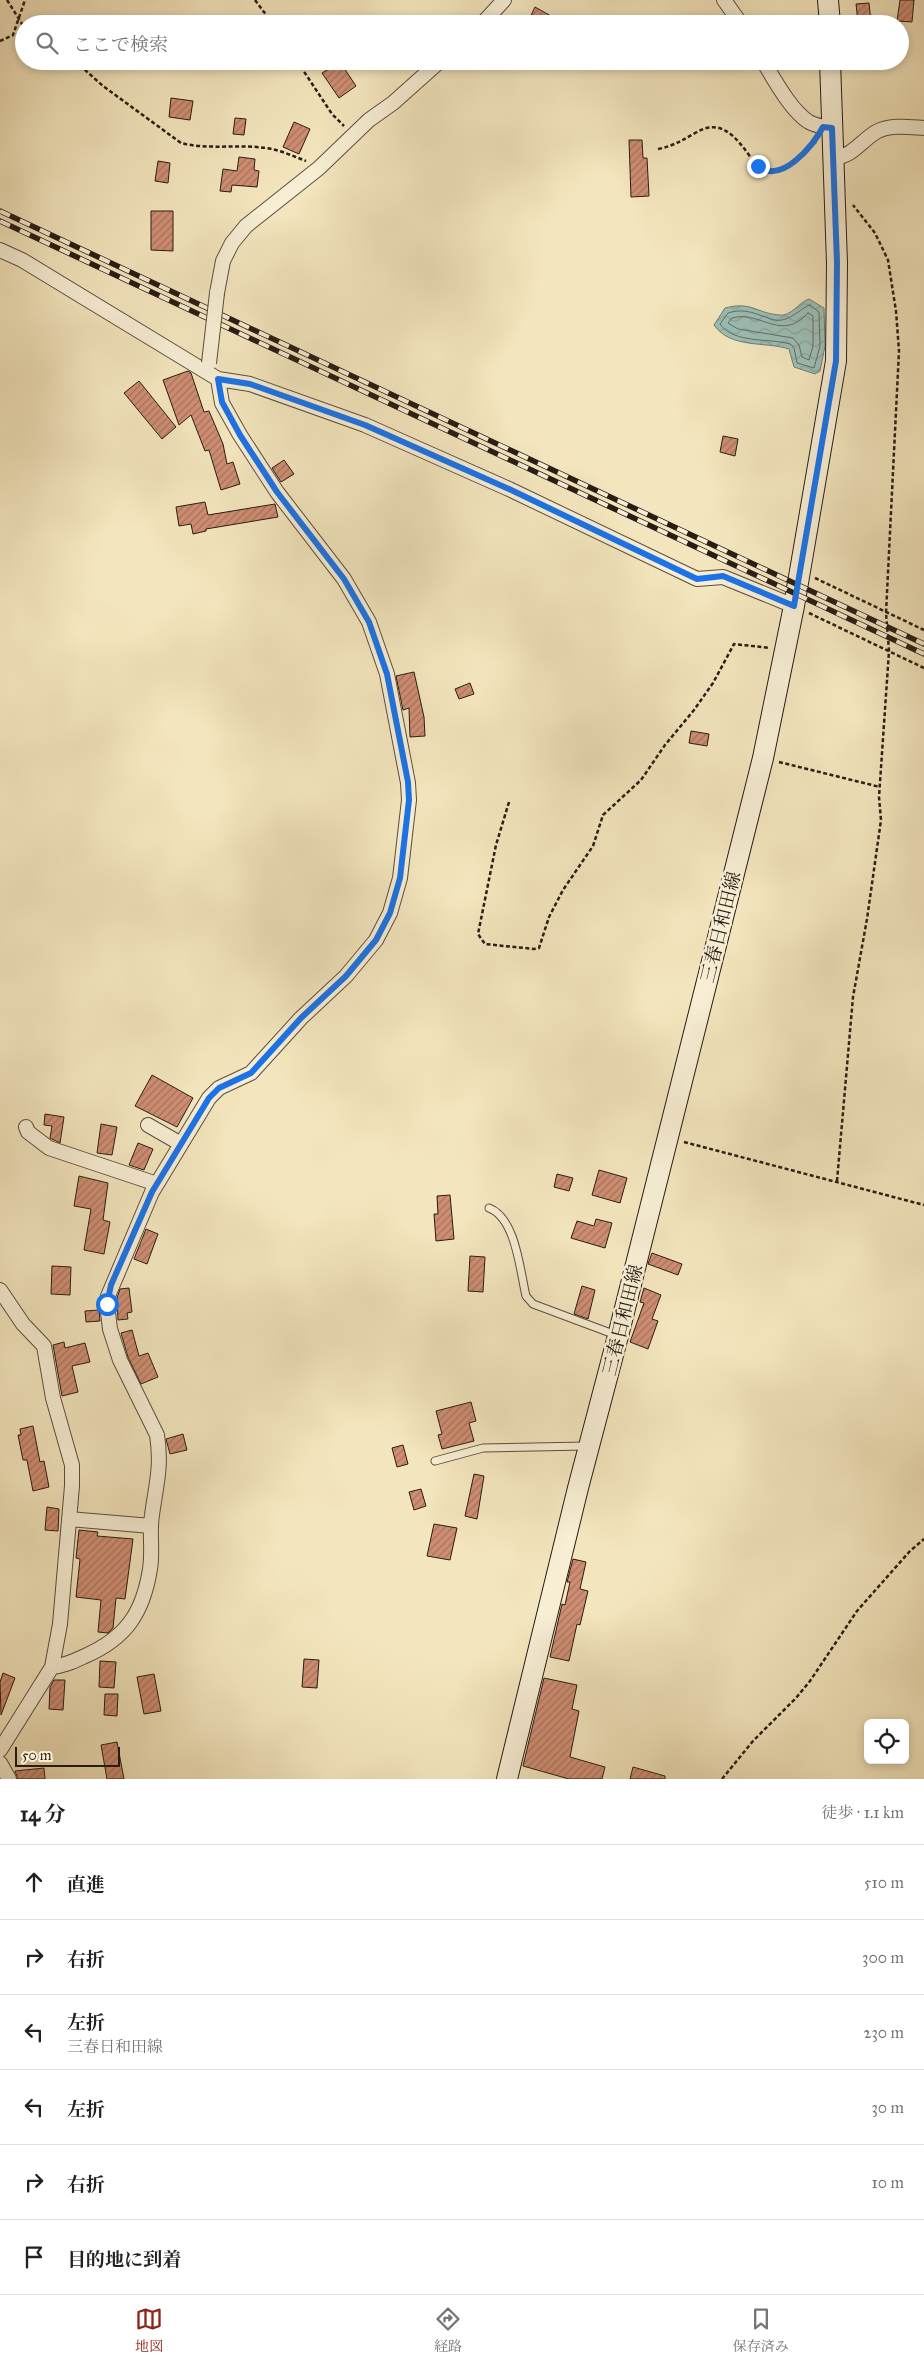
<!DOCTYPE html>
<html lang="ja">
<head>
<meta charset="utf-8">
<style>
  body { margin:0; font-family:"IM FELL Great Primer","Noto Serif JP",serif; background:#f6f6f6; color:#202124 }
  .controls { position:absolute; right:15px; bottom:15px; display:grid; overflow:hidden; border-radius:8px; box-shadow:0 2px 8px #0003 }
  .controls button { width:45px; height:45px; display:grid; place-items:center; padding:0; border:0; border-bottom:1px solid #e0e0e0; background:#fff; color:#202124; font:25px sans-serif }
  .scale { position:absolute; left:15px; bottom:12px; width:105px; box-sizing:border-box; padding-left:5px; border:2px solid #281c14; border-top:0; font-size:14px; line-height:18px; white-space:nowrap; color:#281c14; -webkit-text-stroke:4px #f7eed4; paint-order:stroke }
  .stop { position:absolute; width:15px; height:15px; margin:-11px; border:4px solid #1a73e8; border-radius:50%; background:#fff }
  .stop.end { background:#1a73e8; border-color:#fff; box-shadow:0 1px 5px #0008 }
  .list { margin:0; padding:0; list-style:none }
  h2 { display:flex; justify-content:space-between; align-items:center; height:65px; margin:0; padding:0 20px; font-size:21px }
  h2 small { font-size:16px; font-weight:400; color:#757577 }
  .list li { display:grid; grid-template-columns:32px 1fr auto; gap:15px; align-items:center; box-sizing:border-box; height:75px; padding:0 20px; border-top:1px solid #e0e0e0 }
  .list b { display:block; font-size:19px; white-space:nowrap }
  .list p { margin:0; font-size:16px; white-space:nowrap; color:#757577 }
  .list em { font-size:16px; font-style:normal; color:#757577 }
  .icon { flex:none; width:28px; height:28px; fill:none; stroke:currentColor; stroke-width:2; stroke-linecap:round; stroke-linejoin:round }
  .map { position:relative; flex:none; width:924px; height:1779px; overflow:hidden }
  .search { position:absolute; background:#fff; box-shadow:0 2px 8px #0003; left:15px; right:15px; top:15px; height:55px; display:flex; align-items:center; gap:12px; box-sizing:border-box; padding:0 18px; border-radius:28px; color:#757577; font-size:19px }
  .sheet { height:515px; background:#fff }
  nav { display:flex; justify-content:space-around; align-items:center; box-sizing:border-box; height:70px; border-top:1px solid #e0e0e0; background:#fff; font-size:14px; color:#757577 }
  nav a { display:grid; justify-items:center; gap:2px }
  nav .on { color:#8f2418 }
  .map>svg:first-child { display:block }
  .water { fill:url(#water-waves); stroke:#6e7d75 }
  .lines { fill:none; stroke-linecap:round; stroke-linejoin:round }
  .shore { stroke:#626d64; stroke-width:1 }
  .building { fill:url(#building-hatch); stroke:#281c14 }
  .service-casing { stroke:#5b4e3e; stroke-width:9 }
  .minor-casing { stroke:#5b4e3e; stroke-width:16 }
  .secondary-casing { stroke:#281c14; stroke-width:22 }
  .path { stroke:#281c14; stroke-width:2.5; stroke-dasharray:4 2.5; stroke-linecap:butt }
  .service { stroke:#f7eed4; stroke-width:7 }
  .minor { stroke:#f7eed4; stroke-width:14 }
  .secondary { stroke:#f7eed4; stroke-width:20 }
  .rail-casing { stroke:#281c14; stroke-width:5.5 }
  .rail { stroke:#f7eed4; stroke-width:4; stroke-dasharray:11; stroke-linecap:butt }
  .minor-bridge-casing { stroke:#5b4e3e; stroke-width:16; stroke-linecap:butt }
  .minor-bridge { stroke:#f7eed4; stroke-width:14 }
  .route { stroke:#1a73e8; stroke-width:6 }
  .labels { text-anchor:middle; stroke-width:5; stroke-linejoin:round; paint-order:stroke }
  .street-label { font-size:19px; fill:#281c14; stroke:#f7eed4 }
</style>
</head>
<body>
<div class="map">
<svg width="924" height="1779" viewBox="0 0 924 1779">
  <defs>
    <pattern id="water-waves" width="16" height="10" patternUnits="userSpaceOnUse" patternTransform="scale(1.25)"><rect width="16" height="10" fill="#9cbeb5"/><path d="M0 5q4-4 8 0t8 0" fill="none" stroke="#86a39b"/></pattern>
    <pattern id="building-hatch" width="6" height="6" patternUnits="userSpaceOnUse" patternTransform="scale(1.25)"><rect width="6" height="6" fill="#cf8e73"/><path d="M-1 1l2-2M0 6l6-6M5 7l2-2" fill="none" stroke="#a8735d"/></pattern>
  </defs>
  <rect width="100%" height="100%" fill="#f3e5bd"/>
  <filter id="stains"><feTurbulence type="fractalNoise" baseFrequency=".004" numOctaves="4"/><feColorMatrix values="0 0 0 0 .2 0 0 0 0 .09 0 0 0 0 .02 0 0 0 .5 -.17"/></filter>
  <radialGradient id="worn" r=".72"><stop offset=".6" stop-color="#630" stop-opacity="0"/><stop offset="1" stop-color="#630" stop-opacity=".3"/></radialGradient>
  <path class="water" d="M809,299L824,308L825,346L820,371L815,374L794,367L789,349C764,341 731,349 714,325L725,308C752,301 756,313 779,315C791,317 799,302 809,299Z"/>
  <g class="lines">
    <path class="shore" d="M810,305L819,312L820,346L814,368L797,363L794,348L790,344C770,338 734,344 720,324L728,313C751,305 769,323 782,320C793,318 804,306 810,305Z
      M808,313L813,316V346L809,360L802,357L799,345L793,338L738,329L728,323L732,318C760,310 782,343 808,313Z"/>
  </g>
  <path class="building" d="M900,0H914L912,22L897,21Z
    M869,3L871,21L858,22L856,4Z
    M535,7L551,16L546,24H527Z
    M340,62L356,86L339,98L322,73Z
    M171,98L193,101L190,120L169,117Z
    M235,118L246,119L244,135L233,134Z
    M294,122L310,129L299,154L283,147Z
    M629,140H642L643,158H647L649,196L631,197Z
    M239,157L255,159L254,170L259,171L257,187L232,185L231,192L220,191L223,169L237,171Z
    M158,161L170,163L168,183L155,181Z
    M151,211H173V251L151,250Z
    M188,371L191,373L204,412L209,411L223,444L227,464L233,462L240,484L221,490L209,450L205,451L191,415L179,425L163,380Z
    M139,381L176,427L162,439L124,393Z
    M723,436L738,439L735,456L720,452Z
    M284,460L294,474L281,482L272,468Z
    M205,502L208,515L275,504L278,517L206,529V531L193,534L191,524L179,526L176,507Z
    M414,672L424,717L425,736L410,737L409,708L403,710L396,676Z
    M470,683L474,694L459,699L455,689Z
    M691,731L709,734L707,746L689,743Z
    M152,1075L193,1098L177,1127L135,1106Z
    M45,1114L64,1117L60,1143L50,1138L52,1126L44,1125Z
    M101,1124L117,1127L112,1155L97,1153Z
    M138,1143L153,1149L144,1170L129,1165Z
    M599,1170L627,1178L620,1203L592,1195Z
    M557,1174L573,1178L569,1191L554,1187Z
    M79,1176L108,1183L103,1220L110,1222L104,1254L84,1250L91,1209L74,1206Z
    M450,1195L454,1239L436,1241L434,1214H438L437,1196Z
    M596,1219L612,1223L605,1248L571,1238L577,1221L594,1226Z
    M146,1229L158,1234L147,1264L134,1259Z
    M652,1253L682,1264L678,1275L648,1264Z
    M470,1256L485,1257L483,1292L468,1291Z
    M52,1266L71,1267L70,1295L51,1294Z
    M582,1286L595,1290L588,1319L574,1314Z
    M129,1288L132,1312L127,1313L128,1319L118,1320L117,1298L120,1289Z
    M644,1288L661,1295L652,1319L658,1321L648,1349L630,1342L644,1303L640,1302Z
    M99,1310L100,1321L86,1322L85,1311Z
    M132,1330L139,1356L148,1353L158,1377L141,1384L128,1357L121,1333Z
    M64,1342L65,1348L85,1343L90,1362L72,1366L78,1392L62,1396L53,1345Z
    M471,1402L476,1421L469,1423L474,1441L442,1449L438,1435L442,1434L436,1411Z
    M33,1426L40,1462L44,1461L49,1487L33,1491L27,1460H23L18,1435H21L20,1429Z
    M183,1434L187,1450L170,1454L166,1439Z
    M403,1445L408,1464L397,1467L392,1448Z
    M474,1474L484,1476L477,1519L465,1516Z
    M421,1489L426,1506L414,1510L409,1492Z
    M47,1507L59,1509L58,1531L45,1530Z
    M434,1524L457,1528L450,1560L427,1556Z
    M79,1530L98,1532L97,1536L133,1539L125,1599L116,1598L113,1628L108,1633L98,1632L101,1600L76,1597L80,1559L76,1558Z
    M573,1559L586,1562L580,1589L588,1591L580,1625L577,1624L569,1661L550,1657L562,1604L565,1605L570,1582H567Z
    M304,1659L319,1660L317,1688L302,1687Z
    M100,1661L116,1662L114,1688L99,1687Z
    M3,1673L15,1678L1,1715L0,1682Z
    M154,1674L161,1711L144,1714L137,1677Z
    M544,1678L577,1685L572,1709L579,1711L570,1757L605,1767L602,1779H569L523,1766Z
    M54,1680H65L63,1710L49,1709L50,1687Z
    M105,1694H118L117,1716L104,1715Z
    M117,1742L124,1779H107L101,1745Z
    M633,1767L665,1776V1779H630Z
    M44,1768L45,1779H18L15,1771Z"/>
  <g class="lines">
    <defs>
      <path id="service" d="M489,1208C516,1218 520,1271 526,1296L533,1304L616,1335
        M435,1461L483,1448L586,1446"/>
      <path id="minor" d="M724,0L741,24
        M482,24L504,0
        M763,61C774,79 791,111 809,122C816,126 824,127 832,128
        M833,158C852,157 861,141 876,132C890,124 909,127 924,128
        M0,250L22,260L218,379L250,384L365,425L509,489L697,579L723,577L794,606
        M217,293L223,261L232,243L246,226L319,168L369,120L393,103L440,61
        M148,1125L181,1144
        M26,1127L28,1132L49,1148L157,1184
        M0,1290L23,1324L44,1346L53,1398L72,1465V1486L60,1624L52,1667L0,1750
        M69,1519L151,1526
        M52,1667C64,1666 74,1661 85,1656C126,1638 143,1613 150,1569C153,1551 149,1533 152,1515C156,1485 162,1467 157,1435L120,1360L110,1329L107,1304L108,1296L152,1192L209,1098L219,1088L251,1073L301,1018L346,976L376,940L390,913L400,878L409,800L408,783L387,674L369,622L344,579L277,492L240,435L222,403L218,379
        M0,1763L9,1779"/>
      <path id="secondary" d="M828,0L830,24
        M507,1779L578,1488L618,1336L763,758L794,606L836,361L837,263L830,61"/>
    </defs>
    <use href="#service" class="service-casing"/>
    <use href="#minor" class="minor-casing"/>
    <use href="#secondary" class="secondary-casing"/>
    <path class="path" d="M7,0L24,27
      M255,0L273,24
      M0,41L13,35L25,0
      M75,61L103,86L181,143C208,150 238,144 266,148C280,150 293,156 306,161
      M297,61L332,114L344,126
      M658,149C674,146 684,139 697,132C726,115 742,147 758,167C766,173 773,173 782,170L816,142
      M815,578L924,630
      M809,613L924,668
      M779,762L880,787
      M509,802L496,845L478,934L485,944L534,949L539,948L549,917L563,890L593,846L603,815L641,780L665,745L694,710L713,683L734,644L770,648
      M684,1142L924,1205
      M837,1181L853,997L867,919L881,820L879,797L889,651L886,613L899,351L896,311L888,260L875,233L853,205
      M722,1779L753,1741L796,1698L810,1681L857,1611L910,1551L924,1539"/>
    <use href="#service" class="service"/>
    <use href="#minor" class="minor"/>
    <use href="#secondary" class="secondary"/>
    <defs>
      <path id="rail" d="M0,211L924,644
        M0,221L924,654"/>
    </defs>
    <use href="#rail" class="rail-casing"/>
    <use href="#rail" class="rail"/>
    <defs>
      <path id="minor-bridge" d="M209,363L217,293"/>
    </defs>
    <use href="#minor-bridge" class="minor-bridge-casing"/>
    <use href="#minor-bridge" class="minor-bridge"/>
  </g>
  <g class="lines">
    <path class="route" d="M107,1304L111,1285L152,1192L209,1098L219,1088L251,1073L301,1018L346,976L376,940L390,913L400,878L409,800L408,782L387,674L369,622L344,579L277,492L240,435L222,402L218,379L250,384L365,425L509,489L697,579L723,576L794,606L836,361L837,262L832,128L823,127C813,146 781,185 758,166"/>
  </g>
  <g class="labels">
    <g class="street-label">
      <text transform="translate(720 927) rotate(-76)" y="7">三春日和田線</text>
      <text transform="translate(622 1320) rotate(-76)" y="7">三春日和田線</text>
    </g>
  </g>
  <rect width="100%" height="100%" filter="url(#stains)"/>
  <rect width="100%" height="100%" fill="url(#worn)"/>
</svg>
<div class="controls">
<button><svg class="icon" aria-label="locate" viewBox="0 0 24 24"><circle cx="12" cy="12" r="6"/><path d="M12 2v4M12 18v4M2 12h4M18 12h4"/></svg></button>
</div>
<div class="scale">50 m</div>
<div class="stop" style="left:107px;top:1304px"></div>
<div class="stop end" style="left:758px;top:166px"></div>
<div class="search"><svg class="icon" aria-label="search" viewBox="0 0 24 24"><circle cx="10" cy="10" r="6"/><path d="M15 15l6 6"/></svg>ここで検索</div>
</div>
<section class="sheet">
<h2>14 分<small>徒歩 · 1.1 km</small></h2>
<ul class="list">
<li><svg class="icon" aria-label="ahead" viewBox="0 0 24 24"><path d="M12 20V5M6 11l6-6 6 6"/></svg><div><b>直進</b></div><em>510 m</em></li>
<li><svg class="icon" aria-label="right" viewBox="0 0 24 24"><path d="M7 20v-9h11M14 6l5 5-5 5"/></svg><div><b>右折</b></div><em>300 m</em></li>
<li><svg class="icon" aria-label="left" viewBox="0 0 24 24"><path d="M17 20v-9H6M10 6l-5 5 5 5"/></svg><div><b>左折</b><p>三春日和田線</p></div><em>230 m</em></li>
<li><svg class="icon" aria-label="left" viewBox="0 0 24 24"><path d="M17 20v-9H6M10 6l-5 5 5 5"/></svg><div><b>左折</b></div><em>30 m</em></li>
<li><svg class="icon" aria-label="right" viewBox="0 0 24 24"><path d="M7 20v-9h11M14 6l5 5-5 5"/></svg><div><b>右折</b></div><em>10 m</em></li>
<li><svg class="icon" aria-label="arrive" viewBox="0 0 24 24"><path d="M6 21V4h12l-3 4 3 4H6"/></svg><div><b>目的地に到着</b></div></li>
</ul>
</section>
<nav>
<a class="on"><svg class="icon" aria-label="map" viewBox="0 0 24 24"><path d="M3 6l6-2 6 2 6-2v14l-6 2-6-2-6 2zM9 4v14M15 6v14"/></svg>地図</a>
<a><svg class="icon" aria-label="directions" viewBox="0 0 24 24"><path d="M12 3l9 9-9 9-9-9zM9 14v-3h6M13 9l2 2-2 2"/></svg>経路</a>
<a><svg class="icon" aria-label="saved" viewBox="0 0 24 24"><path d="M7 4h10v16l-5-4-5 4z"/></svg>保存済み</a>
</nav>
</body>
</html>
